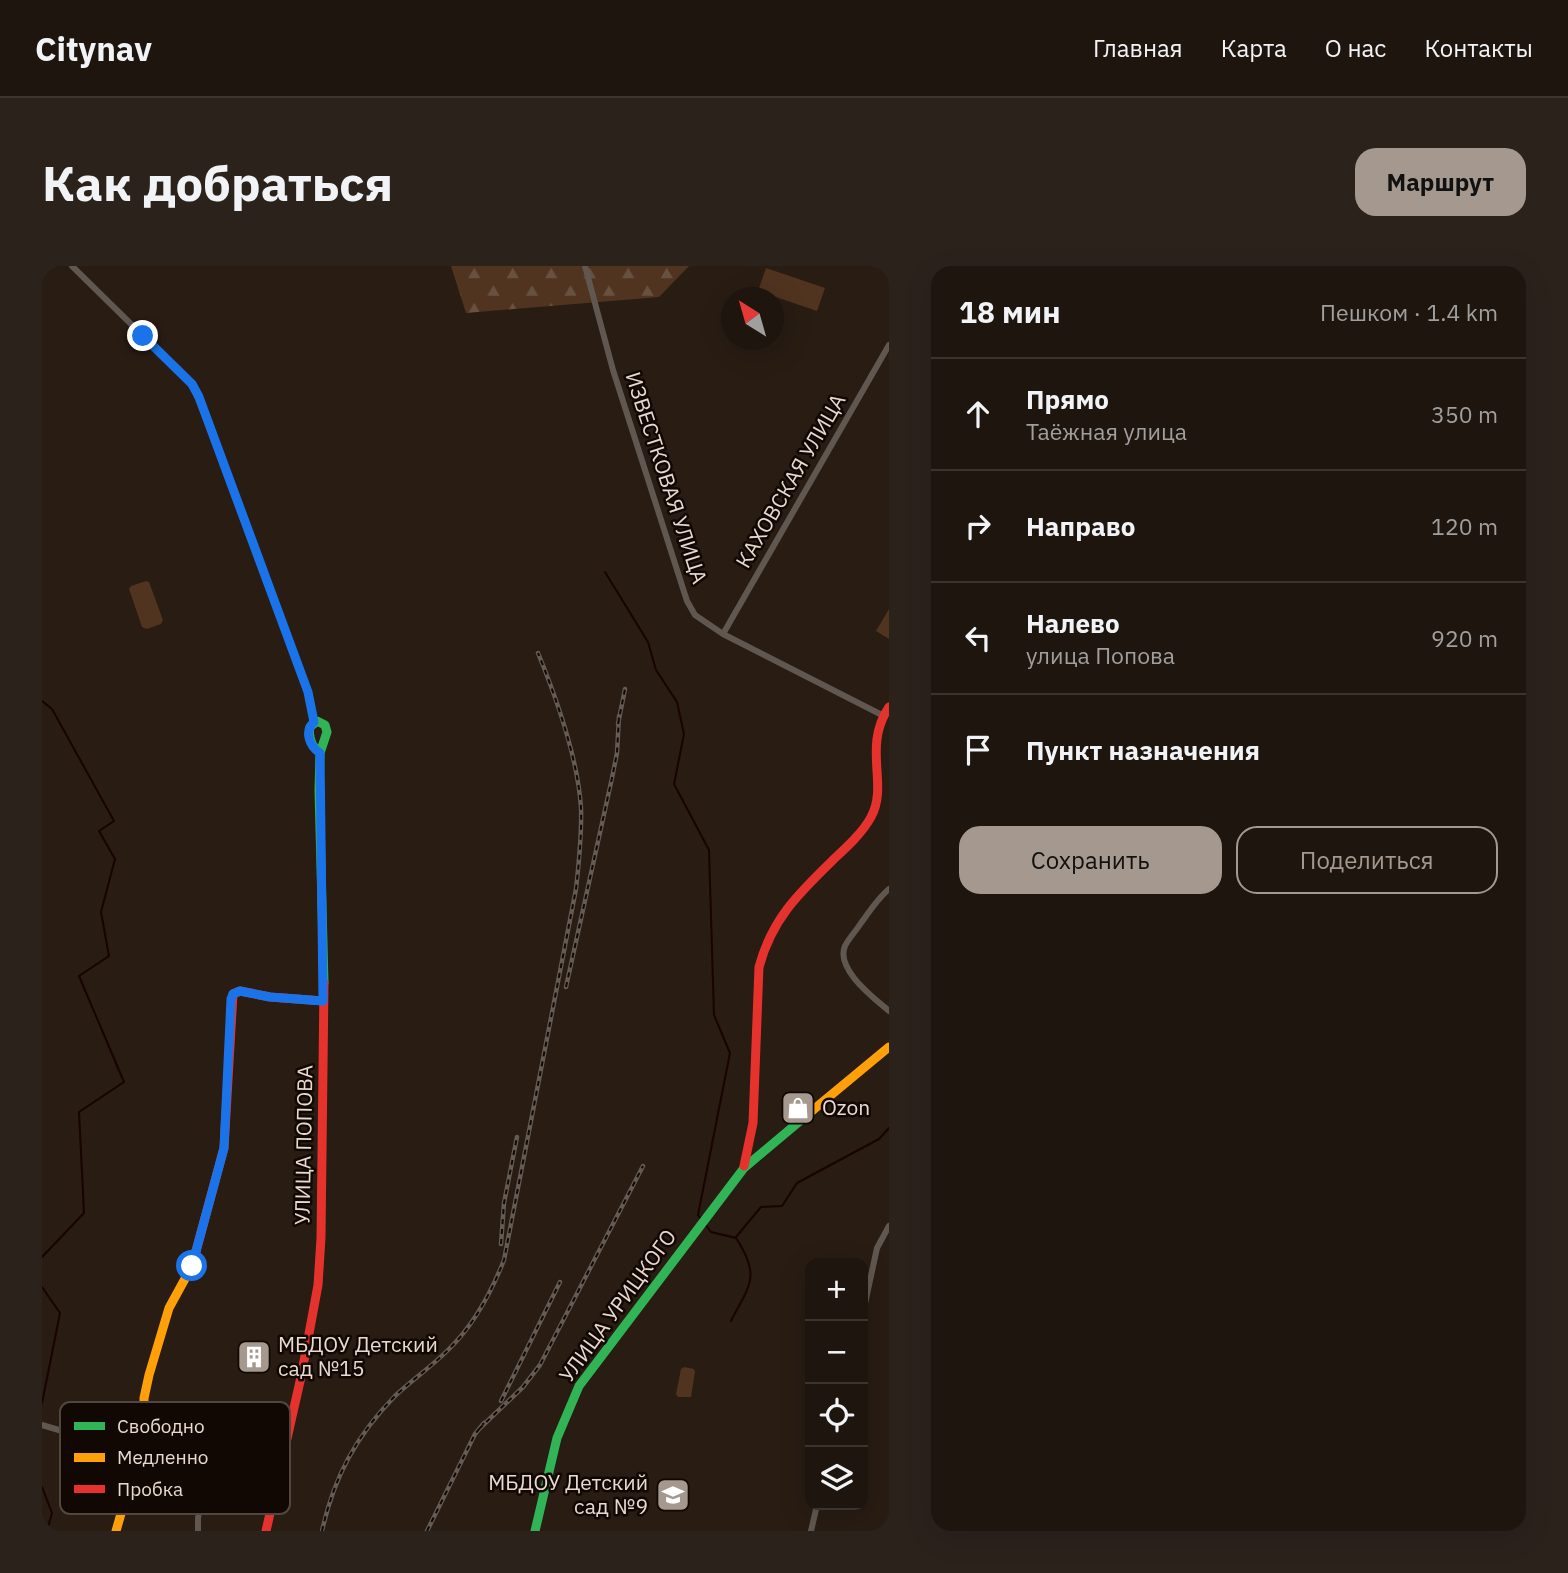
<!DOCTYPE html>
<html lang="ru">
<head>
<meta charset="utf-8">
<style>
  body { margin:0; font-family:"IBM Plex Sans",sans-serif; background:#2b221c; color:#f1f3f6 }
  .controls { position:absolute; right:21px; bottom:21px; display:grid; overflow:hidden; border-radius:14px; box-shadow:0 7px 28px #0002 }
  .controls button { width:63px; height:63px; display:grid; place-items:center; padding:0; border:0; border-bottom:2px solid #3c342e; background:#1e150e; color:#f1f3f6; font:35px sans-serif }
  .compass { position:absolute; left:679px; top:21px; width:63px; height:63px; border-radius:50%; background:#1e150e; box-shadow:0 7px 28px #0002; rotate:323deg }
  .stop { position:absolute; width:21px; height:21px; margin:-16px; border:5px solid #1a73e8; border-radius:50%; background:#fff }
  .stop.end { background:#1a73e8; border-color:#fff; box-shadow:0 2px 7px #0008 }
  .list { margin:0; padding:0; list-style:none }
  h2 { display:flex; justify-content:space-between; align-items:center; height:91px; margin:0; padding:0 28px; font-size:30px }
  h2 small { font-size:23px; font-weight:400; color:#a19f9e }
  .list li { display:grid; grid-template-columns:46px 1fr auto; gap:21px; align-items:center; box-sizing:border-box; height:112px; padding:0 28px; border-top:2px solid #3c342e }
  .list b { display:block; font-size:26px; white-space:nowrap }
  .list p { margin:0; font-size:23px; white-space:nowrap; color:#a19f9e }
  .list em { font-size:23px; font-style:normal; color:#a19f9e }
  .actions { display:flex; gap:14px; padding:21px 28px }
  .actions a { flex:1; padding:16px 0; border:2px solid #a5988e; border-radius:21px; text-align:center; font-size:24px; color:#a5988e }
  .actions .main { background:#a5988e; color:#111 }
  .icon { flex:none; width:38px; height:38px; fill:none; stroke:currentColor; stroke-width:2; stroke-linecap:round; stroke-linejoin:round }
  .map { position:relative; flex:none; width:847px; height:1265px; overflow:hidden; border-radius:21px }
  header { display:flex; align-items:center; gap:42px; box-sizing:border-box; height:98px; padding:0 35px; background:#1e150e; border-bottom:2px solid #3c342e }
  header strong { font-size:33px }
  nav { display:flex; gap:38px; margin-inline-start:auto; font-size:24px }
  .intro { display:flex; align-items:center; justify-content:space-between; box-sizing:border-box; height:168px; padding:0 42px }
  h1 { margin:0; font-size:49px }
  .button { padding:18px 32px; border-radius:21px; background:#a5988e; color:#111; font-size:24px; font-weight:700 }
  main { display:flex; gap:42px; padding:0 42px }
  aside { flex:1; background:#1e150e; border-radius:21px; box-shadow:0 7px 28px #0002 }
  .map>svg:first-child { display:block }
  .grass { fill:#503420 }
  .forest { fill:url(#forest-firs) }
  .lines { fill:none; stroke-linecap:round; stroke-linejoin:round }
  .stream { stroke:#180302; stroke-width:2 }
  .street { stroke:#605750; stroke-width:6 }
  .fast { stroke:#30b455; stroke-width:9 }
  .slow { stroke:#ff9f0a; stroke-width:9 }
  .jam { stroke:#e5322d; stroke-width:9 }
  .rail-casing { stroke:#645b54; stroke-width:4.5 }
  .rail { stroke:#110803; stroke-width:2; stroke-dasharray:5; stroke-linecap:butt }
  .route { stroke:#1a73e8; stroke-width:9 }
  .labels { text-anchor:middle; stroke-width:5; stroke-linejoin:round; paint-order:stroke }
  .street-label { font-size:21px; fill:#e8dad0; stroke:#110803 }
  .poi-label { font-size:21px; fill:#e8dad0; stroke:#110803; text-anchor:start }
  .key { fill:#110803; stroke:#524740; stroke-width:2 }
  .key-label { font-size:19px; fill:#e8dad0 }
</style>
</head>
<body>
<header>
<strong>Citynav</strong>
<nav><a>Главная</a><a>Карта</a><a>О нас</a><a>Контакты</a></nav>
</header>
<div class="intro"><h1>Как добраться</h1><a class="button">Маршрут</a></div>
<main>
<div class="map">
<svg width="847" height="1265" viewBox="0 0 847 1265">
  <defs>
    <pattern id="forest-firs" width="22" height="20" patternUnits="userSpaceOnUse" patternTransform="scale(1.75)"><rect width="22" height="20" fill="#503420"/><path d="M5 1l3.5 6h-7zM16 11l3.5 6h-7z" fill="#69513f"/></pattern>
  </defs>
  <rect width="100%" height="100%" fill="#281c13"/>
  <path class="grass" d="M724,2L783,22L775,45L716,25Z
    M104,315L107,316L121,354L119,358L105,363L100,361L87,323L89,320Z
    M847,343V373L834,365Z
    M642,1101L652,1103L653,1106L649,1131H636L634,1128L639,1103Z"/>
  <path class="forest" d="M409,0H647L617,31L424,47Z"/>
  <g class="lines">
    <path class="stream" d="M563,306L606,376L614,404L635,436L642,468L632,518L667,584L672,749L688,787L656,949L659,953
      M0,435L10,443L72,555L57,565L73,593L59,646L67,690L37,710L82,816L37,846L42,947L0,991
      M663,958L669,966L694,972C719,1010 708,1018 689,1055
      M694,971L719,941L740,940L755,917L837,873L847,862
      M0,1021L18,1047L0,1137
      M0,1221L10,1247L5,1265"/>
    <path class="street" d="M30,0L150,118L176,183L266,426L272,456
      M543,0L571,104L645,335L653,349L681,368L840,449
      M681,368L847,79
      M847,623C835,633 828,645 819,657C814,665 807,672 803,680C793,703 832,732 847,745
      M821,1047L835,982L847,960
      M0,1159L232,1228
      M156,1265V1252L164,1208
      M769,1265L775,1239"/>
    <path class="fast" d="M278,487C269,480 266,472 268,461L275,455L283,459L285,466L278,487L277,524L282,717
      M493,1265L515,1172L537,1120L702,902L771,844"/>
    <path class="slow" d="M771,844L847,781
      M74,1265L102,1168V1132L107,1109L127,1042L150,1000L154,985"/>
    <path class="jam" d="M702,900L711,857L717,701C730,652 758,626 793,592C806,580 821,566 829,551C847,519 820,481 847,441
      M154,985L182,882L191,728L198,725L228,731L281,735
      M224,1265L259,1111L276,1019L279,972L282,717"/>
    <defs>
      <path id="rail" d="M576,458L583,423
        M524,721L570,512L575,487L577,450
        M459,978L462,937L475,871
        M459,1135L518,1016
        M437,1163L481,1121L498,1099L601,900
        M280,1265C292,1211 314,1170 353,1130C370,1114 389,1101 406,1084C432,1059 449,1027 462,994L534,623C537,596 540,569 539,542C536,494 514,431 496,387
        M385,1265L433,1168L442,1157"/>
    </defs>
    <use href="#rail" class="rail-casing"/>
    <use href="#rail" class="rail"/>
  </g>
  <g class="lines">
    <path class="route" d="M101,70L150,118L157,131L266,426L272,456C262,465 267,480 278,487L281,735L228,731L198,725L191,728L189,733L182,882L150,1000"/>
  </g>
  <defs>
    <symbol id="shop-square" viewBox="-11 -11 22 22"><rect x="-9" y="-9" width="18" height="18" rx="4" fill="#a5988e" stroke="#110803"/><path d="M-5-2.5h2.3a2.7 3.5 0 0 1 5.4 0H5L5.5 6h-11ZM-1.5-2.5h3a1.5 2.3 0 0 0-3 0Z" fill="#fff"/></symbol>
    <symbol id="building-square" viewBox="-11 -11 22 22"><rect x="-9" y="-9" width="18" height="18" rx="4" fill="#a5988e" stroke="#110803"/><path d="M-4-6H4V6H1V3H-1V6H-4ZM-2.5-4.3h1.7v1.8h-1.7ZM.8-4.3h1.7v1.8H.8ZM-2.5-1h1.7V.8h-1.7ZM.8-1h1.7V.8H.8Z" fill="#fff"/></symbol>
    <symbol id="school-square" viewBox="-11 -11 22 22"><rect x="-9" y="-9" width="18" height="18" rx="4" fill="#a5988e" stroke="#110803"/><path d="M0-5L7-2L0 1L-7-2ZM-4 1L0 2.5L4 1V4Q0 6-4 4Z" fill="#fff"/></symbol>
  </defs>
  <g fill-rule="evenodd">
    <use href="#shop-square" x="737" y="823" width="38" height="38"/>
    <use href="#building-square" x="193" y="1072" width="38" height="38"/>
    <use href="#school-square" x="612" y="1210" width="38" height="38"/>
  </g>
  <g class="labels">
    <g class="street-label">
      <text transform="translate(624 212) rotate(72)" y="7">ИЗВЕСТКОВАЯ УЛИЦА</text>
      <text transform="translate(749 215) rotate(-60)" y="7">КАХОВСКАЯ УЛИЦА</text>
      <text transform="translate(262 879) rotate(-89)" y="7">УЛИЦА ПОПОВА</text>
      <text transform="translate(576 1040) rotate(-54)" y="7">УЛИЦА УРИЦКОГО</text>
    </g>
    <g class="poi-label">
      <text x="780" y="849">Ozon</text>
      <text x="236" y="1086">МБДОУ Детский<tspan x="236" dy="24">сад №15</tspan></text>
      <text x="606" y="1224" text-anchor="end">МБДОУ Детский<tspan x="606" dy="24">сад №9</tspan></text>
    </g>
  </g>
  <rect x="18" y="1136" width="230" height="112" rx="10" class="key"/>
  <rect x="32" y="1156" width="31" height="8" fill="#30b455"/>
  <rect x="32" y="1187" width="31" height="9" fill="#ff9f0a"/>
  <rect x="32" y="1219" width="31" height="8" fill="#e5322d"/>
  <g class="key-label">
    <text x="75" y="1167">Свободно</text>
    <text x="75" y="1198">Медленно</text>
    <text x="75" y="1230">Пробка</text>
  </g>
</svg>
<div class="controls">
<button>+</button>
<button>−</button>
<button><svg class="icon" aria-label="locate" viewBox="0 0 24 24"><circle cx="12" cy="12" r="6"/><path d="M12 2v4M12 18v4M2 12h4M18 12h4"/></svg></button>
<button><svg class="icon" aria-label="layers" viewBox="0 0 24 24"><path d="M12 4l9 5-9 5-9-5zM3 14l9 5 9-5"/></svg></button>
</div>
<svg class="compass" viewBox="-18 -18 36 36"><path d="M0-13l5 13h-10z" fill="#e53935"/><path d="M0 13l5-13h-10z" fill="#a19f9e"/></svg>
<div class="stop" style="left:150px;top:1000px"></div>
<div class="stop end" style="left:101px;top:70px"></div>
</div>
<aside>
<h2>18 мин<small>Пешком · 1.4 km</small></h2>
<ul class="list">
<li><svg class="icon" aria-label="ahead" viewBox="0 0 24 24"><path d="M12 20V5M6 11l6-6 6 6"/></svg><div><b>Прямо</b><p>Таёжная улица</p></div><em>350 m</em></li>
<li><svg class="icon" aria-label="right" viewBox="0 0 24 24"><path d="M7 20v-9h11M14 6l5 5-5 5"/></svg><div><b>Направо</b></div><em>120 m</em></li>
<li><svg class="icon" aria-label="left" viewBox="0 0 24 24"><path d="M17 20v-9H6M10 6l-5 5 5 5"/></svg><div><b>Налево</b><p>улица Попова</p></div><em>920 m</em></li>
<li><svg class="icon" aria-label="arrive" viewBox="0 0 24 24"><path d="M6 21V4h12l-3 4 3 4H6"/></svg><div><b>Пункт назначения</b></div></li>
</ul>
<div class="actions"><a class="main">Сохранить</a><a>Поделиться</a></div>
</aside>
</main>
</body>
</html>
